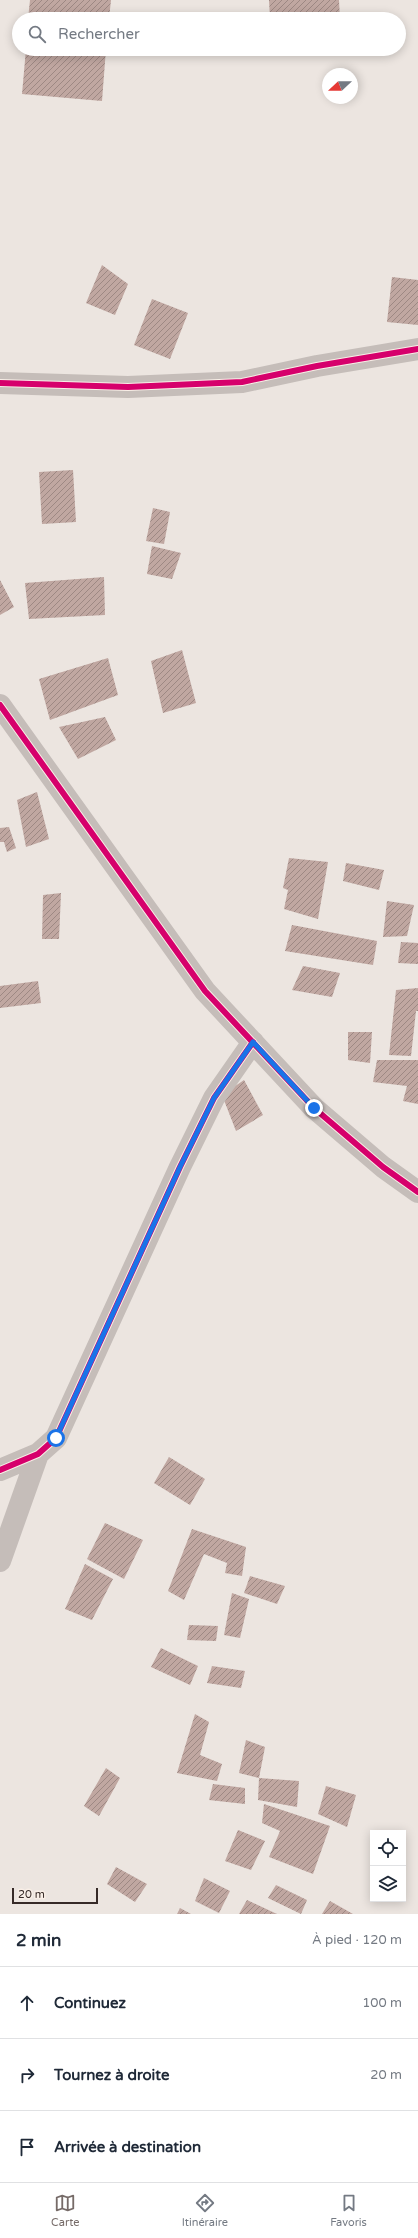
<!DOCTYPE html>
<html lang="fr">
<head>
<meta charset="utf-8">
<style>
  body { margin:0; font-family:"Varela Round",sans-serif; background:#f6f6f7; color:#1f2937 }
  .controls { position:absolute; right:12px; bottom:12px; display:grid; overflow:hidden; border-radius:0px; box-shadow:0 2px 10px #0003 }
  .controls button { width:36px; height:36px; display:grid; place-items:center; padding:0; border:0; border-bottom:1px solid #e0e1e3; background:#fff; color:#1f2937; font:20px sans-serif }
  .compass { position:absolute; left:322px; top:68px; width:36px; height:36px; border-radius:50%; background:#fff; box-shadow:0 2px 10px #0003; rotate:248deg }
  .scale { position:absolute; left:12px; bottom:10px; width:86px; box-sizing:border-box; padding-left:4px; border:2px solid #362a27; border-top:0; font-size:11px; line-height:14px; white-space:nowrap; color:#362a27; -webkit-text-stroke:3px #f9efe7; paint-order:stroke }
  .stop { position:absolute; width:12px; height:12px; margin:-9px; border:3px solid #1a73e8; border-radius:50%; background:#fff }
  .stop.end { background:#1a73e8; border-color:#fff; box-shadow:0 1px 4px #0008 }
  .list { margin:0; padding:0; list-style:none }
  h2 { display:flex; justify-content:space-between; align-items:center; height:52px; margin:0; padding:0 16px; font-size:17px }
  h2 small { font-size:13px; font-weight:400; color:#747a83 }
  .list li { display:grid; grid-template-columns:26px 1fr auto; gap:12px; align-items:center; box-sizing:border-box; height:72px; padding:0 16px; border-top:1px solid #e0e1e3 }
  .list b { display:block; font-size:15px; white-space:nowrap }
  .list em { font-size:13px; font-style:normal; color:#747a83 }
  .icon { flex:none; width:22px; height:22px; fill:none; stroke:currentColor; stroke-width:2; stroke-linecap:round; stroke-linejoin:round }
  .map { position:relative; flex:none; width:418px; height:1914px; overflow:hidden }
  .search { position:absolute; background:#fff; box-shadow:0 2px 10px #0003; left:12px; right:12px; top:12px; height:44px; display:flex; align-items:center; gap:10px; box-sizing:border-box; padding:0 14px; border-radius:22px; color:#747a83; font-size:15px }
  .sheet { height:268px; background:#fff }
  nav { display:flex; justify-content:space-around; align-items:center; box-sizing:border-box; height:56px; border-top:1px solid #e0e1e3; background:#fff; font-size:11px; color:#747a83 }
  nav a { display:grid; justify-items:center; gap:2px }
  nav .on { color:#766b68 }
  .map>svg:first-child { display:block }
  .building { fill:url(#building-hatch) }
  .lines { fill:none; stroke-linecap:round; stroke-linejoin:round }
  .minor { stroke:#c5bdb9; stroke-width:22 }
  .cycleway-casing { stroke:#f9efe7; stroke-width:8 }
  .cycleway { stroke:#d6006c; stroke-width:6 }
  .route { stroke:#1a73e8; stroke-width:5 }
</style>
</head>
<body>
<div class="map">
<svg width="418" height="1914" viewBox="0 0 418 1914">
  <defs>
    <pattern id="building-hatch" width="6" height="6" patternUnits="userSpaceOnUse"><rect width="6" height="6" fill="#c0a7a1"/><path d="M-1 1l2-2M0 6l6-6M5 7l2-2" fill="none" stroke="#9d8883"/></pattern>
  </defs>
  <rect width="100%" height="100%" fill="#ece5e0"/>
  <path class="building" d="M30,0H111L109,19H28Z
    M269,0H339L340,19H270Z
    M26,49H106L102,101L22,94Z
    M102,265L128,284L115,315L86,303Z
    M392,277L418,280V325L387,322Z
    M152,299L188,313L170,359L134,345Z
    M73,470L76,522L42,524L39,472Z
    M153,508L170,512L164,544L146,541Z
    M152,546L181,553L172,579L147,574Z
    M104,577L105,615L29,619L25,583Z
    M0,580L14,607L0,615Z
    M182,650L196,703L163,713L151,661Z
    M108,658L118,695L50,720L39,679Z
    M105,717L116,740L78,759L59,727Z
    M37,792L49,839L26,847L17,800Z
    M9,827L16,848L7,852L4,842H0V828Z
    M289,858L328,862L318,919L284,909L288,890L283,888Z
    M346,863L384,870L379,890L343,881Z
    M61,893L59,939H42L43,895Z
    M387,901L414,905L407,936L383,937Z
    M292,925L377,941L373,965L285,951Z
    M401,942L418,943V964L398,963Z
    M303,966L340,973L332,997L292,990Z
    M38,981L41,1003L0,1008V986Z
    M418,988V1011H416L411,1056L389,1055L396,990Z
    M348,1032H372L370,1063L348,1060Z
    M377,1060H418V1104L403,1101L407,1086L373,1082Z
    M244,1080L263,1115L236,1131L222,1095Z
    M169,1457L205,1479L190,1505L154,1483Z
    M105,1523L143,1540L124,1579L87,1559Z
    M192,1529L246,1547L242,1576L225,1573L227,1563L204,1554L184,1600L168,1591Z
    M85,1564L113,1579L92,1620L65,1609Z
    M250,1576L285,1586L277,1604L244,1593Z
    M232,1593L249,1599L240,1638L224,1635Z
    M189,1625L218,1626L216,1641L187,1640Z
    M161,1648L198,1666L190,1685L151,1667Z
    M212,1666L245,1671L241,1688L207,1683Z
    M195,1714L209,1722L200,1755L222,1764L217,1781L177,1773Z
    M246,1740L265,1747L259,1778L239,1773Z
    M106,1768L120,1778L99,1816L84,1806Z
    M259,1778L299,1781L297,1807L258,1800Z
    M213,1784L245,1788V1804L209,1800Z
    M326,1786L356,1795L347,1827L318,1814Z
    M264,1804L330,1826L313,1874L269,1857L280,1831L262,1823Z
    M238,1830L265,1841L251,1870L225,1861Z
    M116,1867L147,1884L135,1902L107,1884Z
    M204,1878L230,1891L219,1913L195,1901Z
    M276,1885L307,1900L301,1914L268,1898Z
    M247,1900L277,1914H239Z
    M330,1901L353,1914H322Z
    M180,1908L191,1914H177Z"/>
  <g class="lines">
    <path class="minor" d="M0,383L128,387L242,382L317,366L418,349
      M0,705L205,991L314,1108L383,1167L418,1192
      M0,1470L38,1454L56,1438L180,1167L214,1098L253,1042
      M0,1561L38,1454"/>
    <defs>
      <path id="cycleway" d="M0,383L128,387L242,382L317,366L418,349
        M0,705L205,991L314,1108L383,1167L418,1192
        M0,1470L38,1454L56,1438L180,1167L214,1098L253,1042"/>
    </defs>
    <use href="#cycleway" class="cycleway-casing"/>
    <use href="#cycleway" class="cycleway"/>
  </g>
  <g class="lines">
    <path class="route" d="M56,1438L180,1167L214,1098L253,1042L314,1108"/>
  </g>
</svg>
<div class="controls">
<button><svg class="icon" aria-label="locate" viewBox="0 0 24 24"><circle cx="12" cy="12" r="6"/><path d="M12 2v4M12 18v4M2 12h4M18 12h4"/></svg></button>
<button><svg class="icon" aria-label="layers" viewBox="0 0 24 24"><path d="M12 4l9 5-9 5-9-5zM3 14l9 5 9-5"/></svg></button>
</div>
<svg class="compass" viewBox="-18 -18 36 36"><path d="M0-13l5 13h-10z" fill="#e53935"/><path d="M0 13l5-13h-10z" fill="#747a83"/></svg>
<div class="scale">20 m</div>
<div class="stop" style="left:56px;top:1438px"></div>
<div class="stop end" style="left:314px;top:1108px"></div>
<div class="search"><svg class="icon" aria-label="search" viewBox="0 0 24 24"><circle cx="10" cy="10" r="6"/><path d="M15 15l6 6"/></svg>Rechercher</div>
</div>
<section class="sheet">
<h2>2 min<small>À pied · 120 m</small></h2>
<ul class="list">
<li><svg class="icon" aria-label="ahead" viewBox="0 0 24 24"><path d="M12 20V5M6 11l6-6 6 6"/></svg><div><b>Continuez</b></div><em>100 m</em></li>
<li><svg class="icon" aria-label="right" viewBox="0 0 24 24"><path d="M7 20v-9h11M14 6l5 5-5 5"/></svg><div><b>Tournez à droite</b></div><em>20 m</em></li>
<li><svg class="icon" aria-label="arrive" viewBox="0 0 24 24"><path d="M6 21V4h12l-3 4 3 4H6"/></svg><div><b>Arrivée à destination</b></div></li>
</ul>
</section>
<nav>
<a class="on"><svg class="icon" aria-label="map" viewBox="0 0 24 24"><path d="M3 6l6-2 6 2 6-2v14l-6 2-6-2-6 2zM9 4v14M15 6v14"/></svg>Carte</a>
<a><svg class="icon" aria-label="directions" viewBox="0 0 24 24"><path d="M12 3l9 9-9 9-9-9zM9 14v-3h6M13 9l2 2-2 2"/></svg>Itinéraire</a>
<a><svg class="icon" aria-label="saved" viewBox="0 0 24 24"><path d="M7 4h10v16l-5-4-5 4z"/></svg>Favoris</a>
</nav>
</body>
</html>
